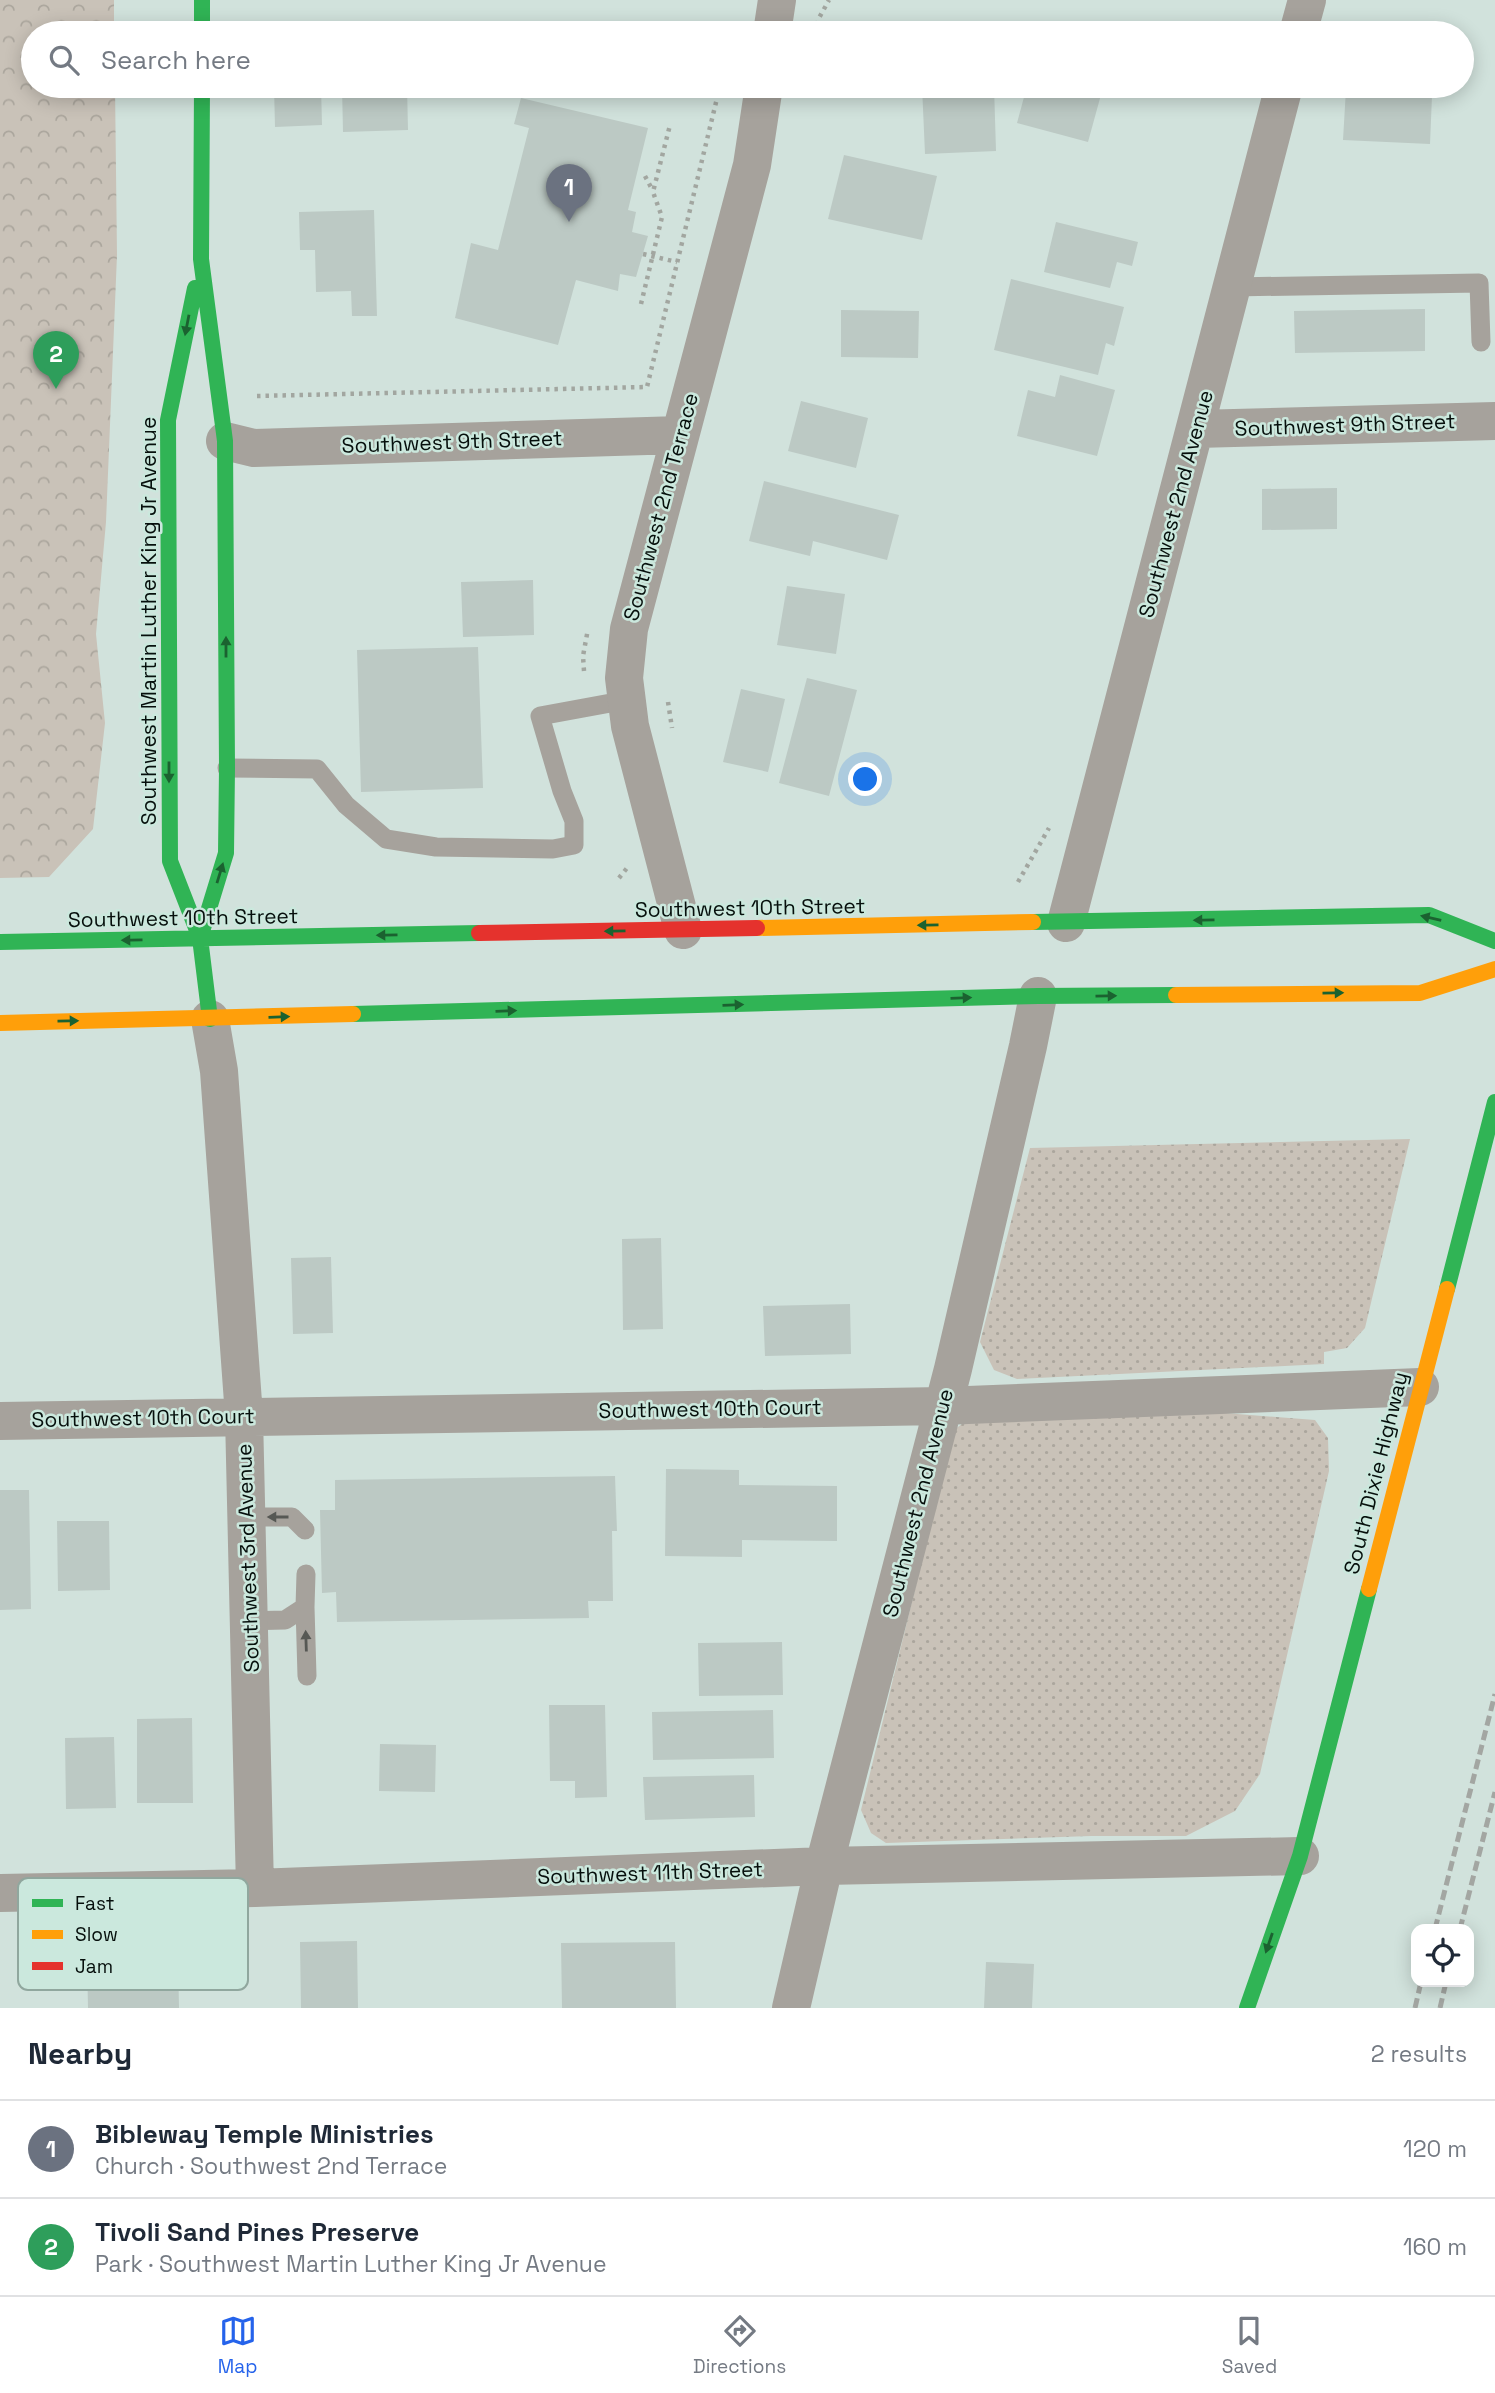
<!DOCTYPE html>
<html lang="en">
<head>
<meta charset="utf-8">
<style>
  body { margin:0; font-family:"Space Grotesk",sans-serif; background:#f2f2f3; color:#1f2937 }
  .controls { position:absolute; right:21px; bottom:21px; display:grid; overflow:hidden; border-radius:14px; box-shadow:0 4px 18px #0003 }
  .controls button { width:63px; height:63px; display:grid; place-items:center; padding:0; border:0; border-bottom:2px solid #e0e1e3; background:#fff; color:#1f2937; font:35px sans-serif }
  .you { position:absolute; left:866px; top:780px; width:24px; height:24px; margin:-18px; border:5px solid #fff; border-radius:50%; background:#1a73e8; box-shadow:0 0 0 10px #1a73e833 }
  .badge { display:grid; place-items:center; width:46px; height:46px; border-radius:50%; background:#2563eb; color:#fff; font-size:23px; font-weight:700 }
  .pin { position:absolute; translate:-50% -58px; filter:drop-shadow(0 2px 4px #0008) }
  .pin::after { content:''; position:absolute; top:37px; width:24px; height:21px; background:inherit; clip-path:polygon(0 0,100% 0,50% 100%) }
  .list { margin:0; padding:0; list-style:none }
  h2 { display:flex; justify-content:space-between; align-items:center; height:91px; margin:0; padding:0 28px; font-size:30px }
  h2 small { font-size:23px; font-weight:400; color:#747a83 }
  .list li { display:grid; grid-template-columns:46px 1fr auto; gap:21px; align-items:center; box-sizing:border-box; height:98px; padding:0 28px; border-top:2px solid #e0e1e3 }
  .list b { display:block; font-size:26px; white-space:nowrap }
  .list p { margin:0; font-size:23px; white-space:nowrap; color:#747a83 }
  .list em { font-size:23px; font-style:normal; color:#747a83 }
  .icon { flex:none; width:38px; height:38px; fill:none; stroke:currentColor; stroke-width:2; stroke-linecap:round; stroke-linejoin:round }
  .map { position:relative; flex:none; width:1495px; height:2008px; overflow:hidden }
  .search { position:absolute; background:#fff; box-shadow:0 4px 18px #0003; left:21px; right:21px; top:21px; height:77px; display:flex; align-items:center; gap:18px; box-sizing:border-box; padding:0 24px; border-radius:38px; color:#747a83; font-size:26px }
  .sheet { height:287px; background:#fff }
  nav { display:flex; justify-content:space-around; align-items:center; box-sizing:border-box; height:98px; border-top:2px solid #e0e1e3; background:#fff; font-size:19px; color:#747a83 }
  nav a { display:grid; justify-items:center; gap:4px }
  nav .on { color:#2563eb }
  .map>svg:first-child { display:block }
  .grass { fill:url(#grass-dots) }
  .park { fill:url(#park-crowns) }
  .building { fill:#bcc9c4 }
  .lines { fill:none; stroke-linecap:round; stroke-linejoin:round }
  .path { stroke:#a2a6a0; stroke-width:4.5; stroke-dasharray:3.5 5; stroke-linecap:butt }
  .lane { stroke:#a6a29c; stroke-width:19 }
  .street { stroke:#a6a29c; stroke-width:38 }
  .fast { stroke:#30b455; stroke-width:16 }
  .slow { stroke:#ff9f0a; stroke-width:16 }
  .jam { stroke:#e5322d; stroke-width:16 }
  .rail { stroke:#a3a6a2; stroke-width:5; stroke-dasharray:10 5; stroke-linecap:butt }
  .oneway { fill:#1b6230 }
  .oneway2 { fill:#565854 }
  .labels { text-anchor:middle; stroke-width:5; stroke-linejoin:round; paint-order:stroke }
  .street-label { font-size:21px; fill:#060f0c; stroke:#cbe8dd }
  .key { fill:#cbe8dd; stroke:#90a79e; stroke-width:2 }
  .key-label { font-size:19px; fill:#060f0c }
</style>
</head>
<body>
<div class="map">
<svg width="1495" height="2008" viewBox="0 0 1495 2008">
  <defs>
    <pattern id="grass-dots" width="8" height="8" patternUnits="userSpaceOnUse" patternTransform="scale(1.75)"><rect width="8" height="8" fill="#c9c2b8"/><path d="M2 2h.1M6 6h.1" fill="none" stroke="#aba69d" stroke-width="1.8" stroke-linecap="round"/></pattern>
    <pattern id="park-crowns" width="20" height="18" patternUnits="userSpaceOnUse" patternTransform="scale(1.75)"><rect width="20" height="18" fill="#c9c2b8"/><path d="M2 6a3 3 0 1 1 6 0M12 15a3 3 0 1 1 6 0" fill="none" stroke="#aba69d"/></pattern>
  </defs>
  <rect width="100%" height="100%" fill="#d1e2dc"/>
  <path class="grass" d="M1410,1139L1365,1328L1347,1348L1324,1352V1364L1017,1379L994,1370L980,1342L1030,1148Z
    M1186,1410L1315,1420L1328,1438L1329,1471L1260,1774L1235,1811L1186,1836H1091L886,1843L871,1833L861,1810L954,1430L971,1417Z"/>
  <path class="park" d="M0,0H114V33H33V86H115L117,255L106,522L96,634L105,723L93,829L49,877L0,878Z"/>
  <path class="building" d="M484,22L485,33H434L433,23Z
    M383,23V33H341V24Z
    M274,86H321L322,125L275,127Z
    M342,86H407L408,130L343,132Z
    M922,86H994L996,151L925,154Z
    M1027,86H1083L1102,91L1088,142L1017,123Z
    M1368,86H1408L1407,95L1432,96L1430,144L1343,140L1346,89L1368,90Z
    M521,98L648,128L628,210L636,212L632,232L648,236L636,277L620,274L618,291L576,280L558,345L455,318L471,243L498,250L529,128L514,124Z
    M844,155L937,176L922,240L828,219Z
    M374,210L377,316H352L351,291L316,292L315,250H300L299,212Z
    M1056,222L1138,242L1132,266L1117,262L1110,288L1044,272Z
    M1011,279L1124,307L1114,346L1106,343L1098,375L994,350Z
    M1425,309V351L1295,353L1294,311Z
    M841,310L919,311L918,358L841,357Z
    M1060,375L1115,390L1097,456L1017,436L1028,390L1055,397Z
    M801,401L868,418L856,468L788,451Z
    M764,481L899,515L887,560L813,541L810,556L749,541Z
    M1337,488V529L1262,530V489Z
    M533,580L534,635L463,637L461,582Z
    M787,586L845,594L836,654L777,645Z
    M478,647L483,788L361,792L357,650Z
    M807,678L857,690L829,796L779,783Z
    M741,689L785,699L768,772L723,762Z
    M661,1238L663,1329L623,1330L622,1239Z
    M331,1257L333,1333L293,1334L291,1258Z
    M850,1304L851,1354L765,1356L763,1306Z
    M666,1469L739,1470V1485L837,1486V1541L742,1540V1557L665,1556Z
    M615,1476L617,1531H612L613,1601H588L589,1618L337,1622L336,1592L322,1593L320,1510H335V1480Z
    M0,1490H29L31,1609L0,1610Z
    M57,1521H109L110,1590L58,1591Z
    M782,1642L783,1695L699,1696L698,1643Z
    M549,1705H605L607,1797L575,1798V1781H550Z
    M773,1710L774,1758L653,1760L652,1712Z
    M192,1718L193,1803H137V1719Z
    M114,1737L116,1808L66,1809L65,1738Z
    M380,1744L436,1745L435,1792L379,1791Z
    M754,1775L755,1817L645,1820L643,1777Z
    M357,1941L358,2008H301L300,1942Z
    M675,1942L676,2008H562L561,1943Z
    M178,1957L179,2008H88L87,1958Z
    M986,1962L1034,1964L1032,2008H984Z"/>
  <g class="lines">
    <path class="path" d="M815,33L819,18L829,0
      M645,176L653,191
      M643,254L677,262
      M641,304L662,217L653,192L670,125
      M257,396L647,387L720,86
      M584,671L583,656L588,629
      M668,702L672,728
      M619,878L627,868
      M1018,882L1049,828"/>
    <path class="lane" d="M1232,287L1479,283L1481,342
      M227,768L317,769L346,805L386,839L436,847L553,849L574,845V821L562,791L540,716L627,700
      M247,1517H292L305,1530
      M305,1607L307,1676
      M249,1621L285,1620L305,1607L306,1574"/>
    <path class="street" d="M772,33L777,0
      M1298,33L1307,0
      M1196,429L1495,421
      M225,441L254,448L680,435
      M1066,923L1284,86
      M683,930L630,726L624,678L629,629L752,165L764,86
      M210,1019L219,1071L244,1416L255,1888
      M0,1421L943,1406L1420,1387
      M0,1893L255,1888L824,1866L1300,1856
      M791,2008L824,1866L953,1369L1028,1046L1038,996"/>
    <path class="fast" d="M202,0V33
      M195,288L168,420L170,861L200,938L210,1019
      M1033,922L1429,915L1495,941
      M200,938L226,853L227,768L225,441L201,259L202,86
      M0,942L479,933
      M353,1014L1038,996L1176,995
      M1447,1289L1495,1102
      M1247,2008L1300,1856L1369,1589"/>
    <path class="slow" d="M757,928L1033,922
      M1176,995L1420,993L1495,969
      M0,1023L353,1014
      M1369,1589L1447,1289"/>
    <path class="jam" d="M479,933L757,928"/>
    <path class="rail" d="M1435,1929L1495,1694
      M1460,1929L1495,1792
      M1415,2008L1421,1982
      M1440,2008L1446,1982"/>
  </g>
  <defs><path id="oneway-solid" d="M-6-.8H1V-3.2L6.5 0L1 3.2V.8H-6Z" transform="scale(1.75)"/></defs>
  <g class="oneway">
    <use href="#oneway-solid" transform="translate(187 325) rotate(101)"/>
    <use href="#oneway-solid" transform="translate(226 647) rotate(-90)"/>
    <use href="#oneway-solid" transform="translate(169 772) rotate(90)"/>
    <use href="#oneway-solid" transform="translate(220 873) rotate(-73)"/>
    <use href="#oneway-solid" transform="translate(1431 918) rotate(-167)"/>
    <use href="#oneway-solid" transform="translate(1204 920) rotate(179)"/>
    <use href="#oneway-solid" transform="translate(928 925) rotate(179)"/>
    <use href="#oneway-solid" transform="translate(615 931) rotate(179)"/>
    <use href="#oneway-solid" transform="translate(387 935) rotate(179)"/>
    <use href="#oneway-solid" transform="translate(132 940) rotate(179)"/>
    <use href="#oneway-solid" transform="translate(1333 993) rotate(-1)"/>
    <use href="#oneway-solid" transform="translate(1106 996) rotate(-1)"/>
    <use href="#oneway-solid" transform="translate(961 998) rotate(-2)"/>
    <use href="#oneway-solid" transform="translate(733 1005) rotate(-2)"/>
    <use href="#oneway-solid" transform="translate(506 1011) rotate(-2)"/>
    <use href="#oneway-solid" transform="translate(279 1017) rotate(-2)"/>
    <use href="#oneway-solid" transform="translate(68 1021) rotate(-1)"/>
    <use href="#oneway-solid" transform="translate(1269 1943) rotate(109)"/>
  </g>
  <g class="oneway2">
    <use href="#oneway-solid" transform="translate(278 1517) rotate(180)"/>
    <use href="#oneway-solid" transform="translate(306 1641) rotate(-92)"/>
  </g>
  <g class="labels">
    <g class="street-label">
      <text transform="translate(1345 425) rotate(-2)" y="7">Southwest 9th Street</text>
      <text transform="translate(452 442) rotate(-2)" y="7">Southwest 9th Street</text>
      <text transform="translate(1176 504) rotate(-75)" y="7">Southwest 2nd Avenue</text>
      <text transform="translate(661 507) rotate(-75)" y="7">Southwest 2nd Terrace</text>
      <text transform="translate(149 621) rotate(-90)" y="7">Southwest Martin Luther King Jr Avenue</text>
      <text transform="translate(750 908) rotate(-1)" y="7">Southwest 10th Street</text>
      <text transform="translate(183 918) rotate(-1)" y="7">Southwest 10th Street</text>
      <text transform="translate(710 1409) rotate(-1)" y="7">Southwest 10th Court</text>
      <text transform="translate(143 1418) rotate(-1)" y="7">Southwest 10th Court</text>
      <text transform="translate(1376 1473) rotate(-76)" y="7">South Dixie Highway</text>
      <text transform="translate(918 1503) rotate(-76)" y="7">Southwest 2nd Avenue</text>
      <text transform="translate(248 1558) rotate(-92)" y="7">Southwest 3rd Avenue</text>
      <text transform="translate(650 1873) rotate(-2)" y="7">Southwest 11th Street</text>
    </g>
  </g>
  <rect x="18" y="1878" width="230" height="112" rx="10" class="key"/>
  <rect x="32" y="1899" width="31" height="8" fill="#30b455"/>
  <rect x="32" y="1930" width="31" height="9" fill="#ff9f0a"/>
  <rect x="32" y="1962" width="31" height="8" fill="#e5322d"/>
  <g class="key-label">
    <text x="75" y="1910">Fast</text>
    <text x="75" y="1941">Slow</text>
    <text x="75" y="1973">Jam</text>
  </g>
</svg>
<div class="controls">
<button><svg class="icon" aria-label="locate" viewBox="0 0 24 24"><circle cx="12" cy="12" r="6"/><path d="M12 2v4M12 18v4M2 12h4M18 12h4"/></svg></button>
</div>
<div class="you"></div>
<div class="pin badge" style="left:569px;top:222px;background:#6b7280">1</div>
<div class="pin badge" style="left:56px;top:389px;background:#2e9e5b">2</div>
<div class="search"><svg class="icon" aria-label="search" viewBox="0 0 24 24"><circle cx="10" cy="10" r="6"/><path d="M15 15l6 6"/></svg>Search here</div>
</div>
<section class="sheet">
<h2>Nearby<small>2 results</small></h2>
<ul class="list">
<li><span class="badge" style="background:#6b7280">1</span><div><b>Bibleway Temple Ministries</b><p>Church · Southwest 2nd Terrace</p></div><em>120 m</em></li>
<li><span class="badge" style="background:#2e9e5b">2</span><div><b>Tivoli Sand Pines Preserve</b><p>Park · Southwest Martin Luther King Jr Avenue</p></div><em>160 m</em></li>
</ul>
</section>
<nav>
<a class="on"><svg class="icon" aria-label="map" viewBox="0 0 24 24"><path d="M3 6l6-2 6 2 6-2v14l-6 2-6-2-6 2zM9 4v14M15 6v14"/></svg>Map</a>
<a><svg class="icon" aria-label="directions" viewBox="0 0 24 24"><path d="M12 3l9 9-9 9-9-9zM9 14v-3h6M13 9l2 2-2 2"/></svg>Directions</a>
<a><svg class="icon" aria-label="saved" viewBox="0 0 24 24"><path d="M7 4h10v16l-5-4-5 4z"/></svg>Saved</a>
</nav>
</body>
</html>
